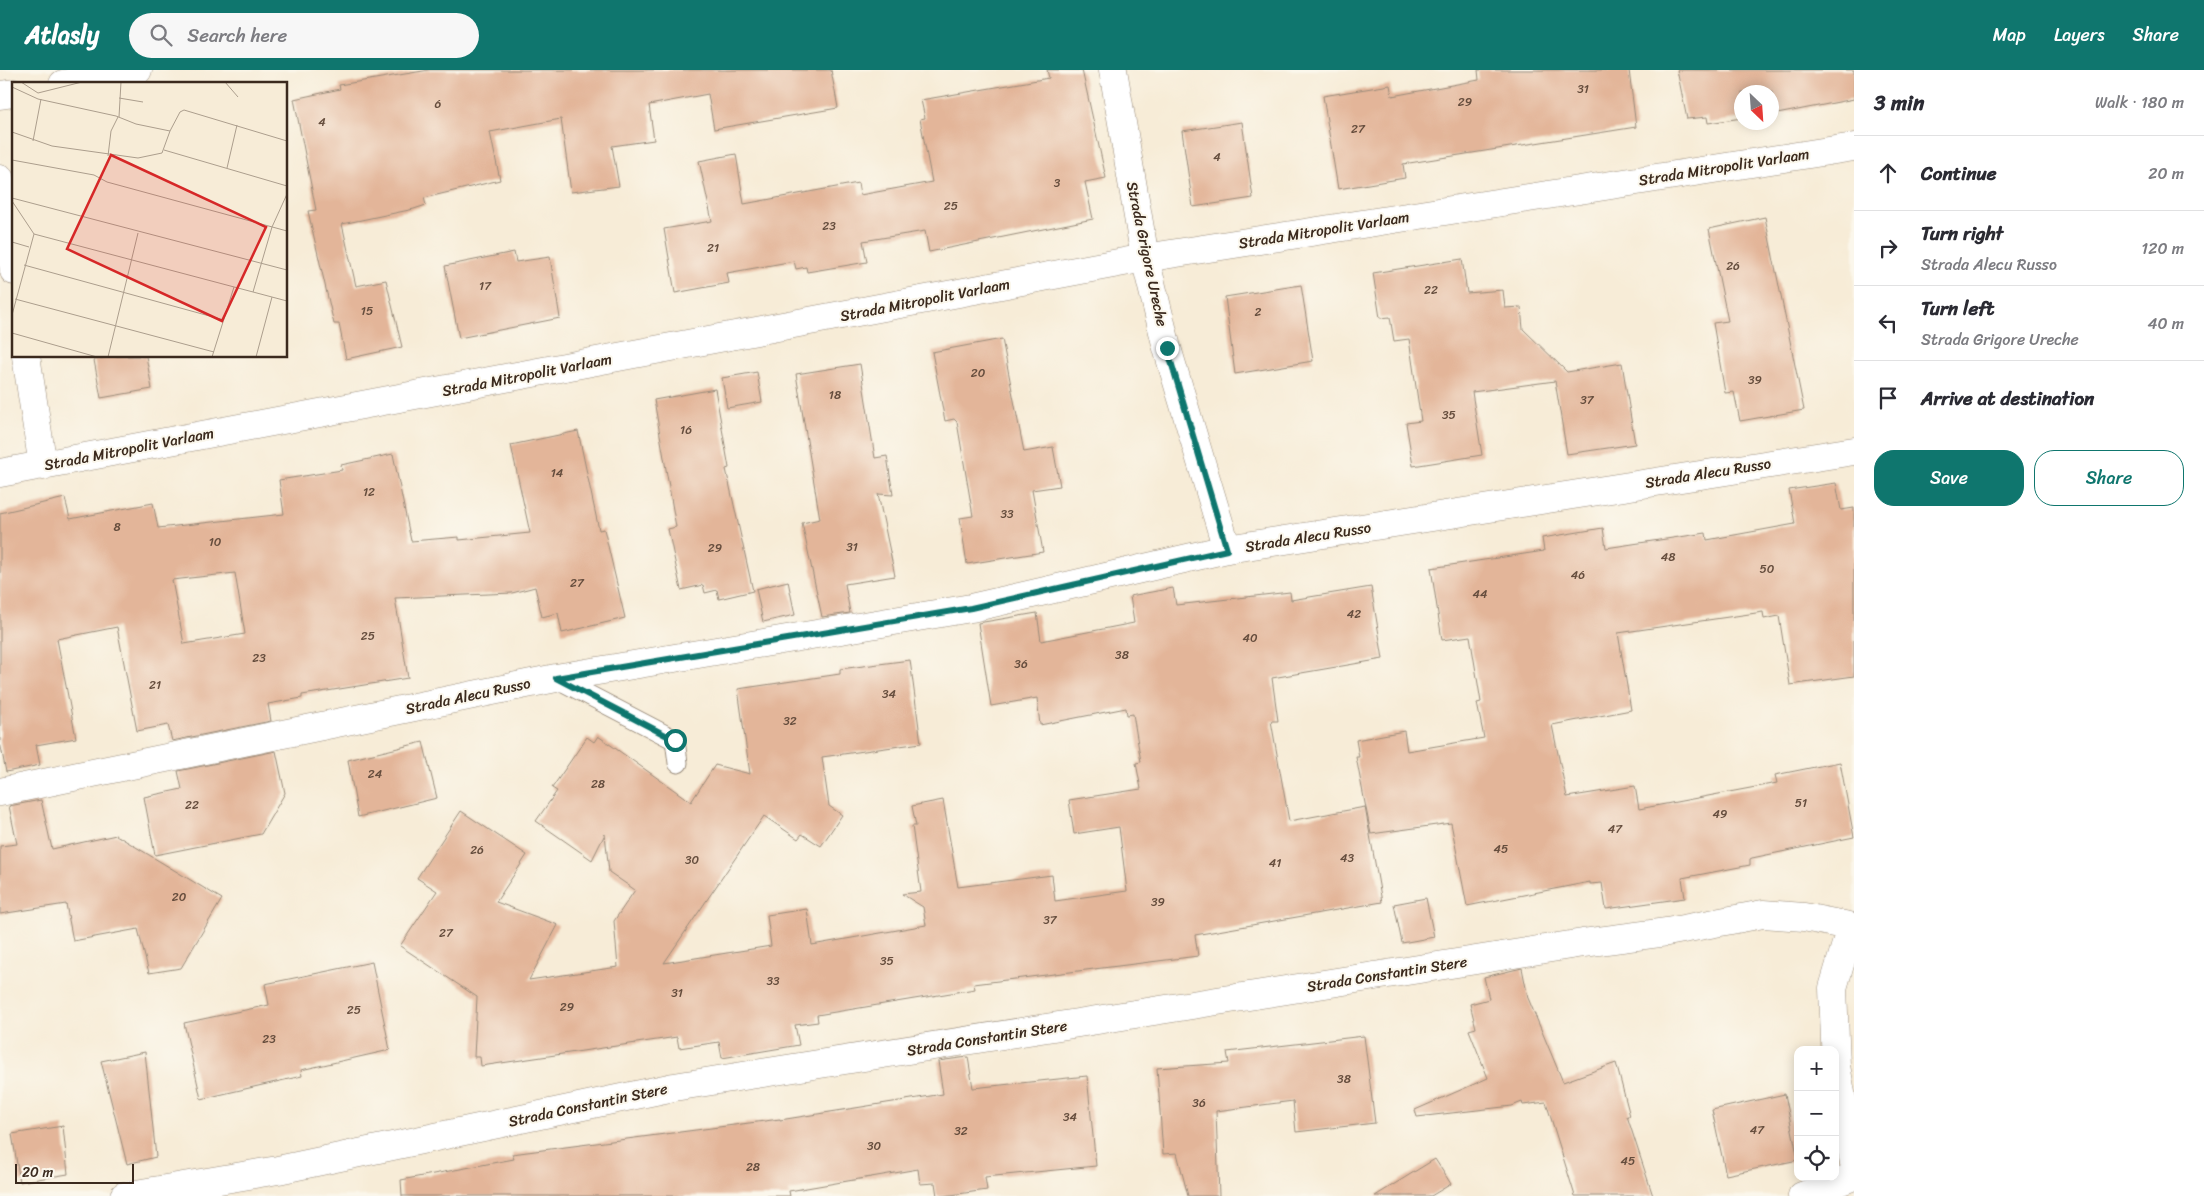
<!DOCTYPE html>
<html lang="en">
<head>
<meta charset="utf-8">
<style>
  body { margin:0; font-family:Sriracha,sans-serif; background:#f7f7f7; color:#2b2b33 }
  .controls { position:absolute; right:15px; bottom:15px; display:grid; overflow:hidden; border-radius:10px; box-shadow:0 2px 12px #0003 }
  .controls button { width:45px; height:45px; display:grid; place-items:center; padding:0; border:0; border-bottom:1px solid #e1e1e2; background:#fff; color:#2b2b33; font:25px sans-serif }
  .compass { position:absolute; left:1734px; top:15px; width:45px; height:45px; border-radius:50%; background:#fff; box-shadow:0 2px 12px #0003; rotate:155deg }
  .scale { position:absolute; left:15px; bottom:12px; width:119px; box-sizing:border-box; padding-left:5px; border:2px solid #3b2a1e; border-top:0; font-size:14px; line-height:18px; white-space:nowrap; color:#3b2a1e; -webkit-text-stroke:4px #fbf7ec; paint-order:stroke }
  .stop { position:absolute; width:15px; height:15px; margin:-11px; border:4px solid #0f766e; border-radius:50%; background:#fff }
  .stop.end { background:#0f766e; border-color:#fff; box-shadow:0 1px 5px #0008 }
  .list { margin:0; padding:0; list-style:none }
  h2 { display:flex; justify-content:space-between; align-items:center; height:65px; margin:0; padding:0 20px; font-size:21px }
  h2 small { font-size:16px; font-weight:400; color:#7c7c81 }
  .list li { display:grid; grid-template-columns:32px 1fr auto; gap:15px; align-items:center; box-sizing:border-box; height:75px; padding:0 20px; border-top:1px solid #e1e1e2 }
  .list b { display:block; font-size:19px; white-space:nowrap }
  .list p { margin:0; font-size:16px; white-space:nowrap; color:#7c7c81 }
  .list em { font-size:16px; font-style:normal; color:#7c7c81 }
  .actions { display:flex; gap:10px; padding:15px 20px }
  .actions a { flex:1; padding:11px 0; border:1px solid #0f766e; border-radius:20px; text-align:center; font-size:18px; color:#0f766e }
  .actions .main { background:#0f766e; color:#fff }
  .icon { flex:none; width:28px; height:28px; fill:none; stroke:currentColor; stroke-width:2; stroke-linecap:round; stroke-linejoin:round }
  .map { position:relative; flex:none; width:1854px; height:1126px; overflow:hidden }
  header { display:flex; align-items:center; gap:30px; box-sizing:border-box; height:70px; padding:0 25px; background:#0f766e; color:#fff }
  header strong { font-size:24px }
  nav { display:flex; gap:28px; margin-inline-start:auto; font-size:18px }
  .search { width:350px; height:45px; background:#f7f7f7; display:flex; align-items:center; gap:12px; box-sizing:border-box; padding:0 18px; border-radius:28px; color:#7c7c81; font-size:19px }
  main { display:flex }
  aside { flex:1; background:#fff }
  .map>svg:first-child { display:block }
  .building { fill:#e3b599; fill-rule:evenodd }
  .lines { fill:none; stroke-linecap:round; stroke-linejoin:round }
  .service-casing { stroke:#998b7a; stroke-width:21 }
  .minor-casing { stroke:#998b7a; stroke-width:29 }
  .service { stroke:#fff; stroke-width:19 }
  .minor { stroke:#fff; stroke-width:28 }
  .route { stroke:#0f766e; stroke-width:6 }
  .labels { text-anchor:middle; stroke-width:4; stroke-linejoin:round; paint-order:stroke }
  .number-label { font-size:12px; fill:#654d3d }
  .street-label { font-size:15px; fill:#3b2a1e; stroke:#fbf7ec }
  .inset-road { fill:none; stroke:#ac9e8d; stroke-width:1 }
  .view { fill:#d62828; fill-opacity:0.15; stroke:#d62828; stroke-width:2.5 }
  .inset-edge { fill:none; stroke:#3b2a1e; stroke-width:2.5 }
</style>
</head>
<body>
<header>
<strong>Atlasly</strong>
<div class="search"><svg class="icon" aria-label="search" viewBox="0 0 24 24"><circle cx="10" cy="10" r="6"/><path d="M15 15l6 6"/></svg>Search here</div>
<nav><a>Map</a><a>Layers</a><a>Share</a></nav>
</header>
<main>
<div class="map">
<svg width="1854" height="1126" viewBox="0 0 1854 1126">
  <rect width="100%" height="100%" fill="#fbf7ec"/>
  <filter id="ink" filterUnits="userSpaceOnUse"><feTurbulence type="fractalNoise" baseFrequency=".02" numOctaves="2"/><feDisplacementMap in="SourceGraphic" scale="10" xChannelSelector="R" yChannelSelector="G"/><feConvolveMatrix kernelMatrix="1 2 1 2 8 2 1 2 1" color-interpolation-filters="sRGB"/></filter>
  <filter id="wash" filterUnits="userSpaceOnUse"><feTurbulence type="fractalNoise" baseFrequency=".0096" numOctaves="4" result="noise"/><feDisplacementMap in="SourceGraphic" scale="20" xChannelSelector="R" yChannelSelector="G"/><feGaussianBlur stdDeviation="1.12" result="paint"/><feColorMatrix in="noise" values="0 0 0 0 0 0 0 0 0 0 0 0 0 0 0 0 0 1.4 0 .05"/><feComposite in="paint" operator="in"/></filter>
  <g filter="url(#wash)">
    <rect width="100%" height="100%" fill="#f7ecd7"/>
    <g id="blocks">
      <path class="building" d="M429,0H831L838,38L714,59L708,24L649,35L654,70L612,76L619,116L571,122L561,49L490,62L500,110L424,128L426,135L414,139L342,154L356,216L386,210L402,277L346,289L339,254H334L308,141L316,140L294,29L340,19L339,15Z
        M1047,0H1082L1106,108L1085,112L1093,149L929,182L925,161L863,171L867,192L807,202L806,197L796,199L794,191L727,203L729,213L675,223L664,159L712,151L699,91L736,84L744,134L858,113L860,125L932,112L920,49L925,48L921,30L1049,8Z
        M1478,0H1629L1636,57L1403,94L1405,108L1338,119L1323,26L1390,15L1392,26L1479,10Z
        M1677,0H1854V29L1772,45V22H1742V48L1708,53L1707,47L1687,49Z
        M1242,52L1253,128L1193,137L1182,61Z
        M1765,147L1804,340L1740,351L1734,322L1725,323L1713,253L1728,251L1709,159Z
        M514,182L516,192L550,187L560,248L459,268L445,196Z
        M1462,189L1467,223L1503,220L1505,238L1521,237L1523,259L1567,302L1622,293L1635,374L1567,384L1555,311L1472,322L1482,385L1413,396L1406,353L1421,351L1409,269L1394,271L1390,247L1380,248L1373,203Z
        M1301,215L1313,291L1235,304L1225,227Z
        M1002,269L1024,382L1053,377L1060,416L1032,420L1043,482L967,494L960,448L973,446L957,352L954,349L945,351L932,282Z
        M111,286H146L152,319L101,328L94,290Z
        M860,294L875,388L887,386L893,425L878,424L895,506L845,514L850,543L822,547L802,453L820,449L796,304Z
        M757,302L762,332L727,338L722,308Z
        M715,319L729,398L726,399L753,521L719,529L717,520L705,523L703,515L681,520L668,459L676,457L654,330Z
        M578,361L599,460L604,459L625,548L562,563L558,543L542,547L535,517L512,523L395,528L408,608L302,625V628L268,634L271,651L172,671L168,655L137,661L117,557L57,569L76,668L36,675L40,695L6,702L0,672V443L65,428L70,449L153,433L158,458L284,444L279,410L342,400L341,395L393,384L411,471L459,467V470L530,463L511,375ZM235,503L245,564L184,574L172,510Z
        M1836,413L1841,440L1854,438V606L1790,615L1779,546L1764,549L1763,542L1618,563L1631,640L1552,655L1567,727L1635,716L1639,739L1777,713L1775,705L1840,692L1854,767L1752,788L1750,789V795L1682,808L1685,828L1606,839L1602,813L1590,814V812L1467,836L1451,753L1371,764L1356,687H1359L1356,670L1404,661L1407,681L1484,668L1477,633L1481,632L1470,566L1442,570L1431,498L1544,481L1542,468L1603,458L1606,478L1706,463L1707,470L1795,454L1789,420Z
        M788,511L795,545L763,552L756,519Z
        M1371,517L1383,589L1272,608L1278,651H1271L1289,751L1365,737L1382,832L1195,865L1198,886L974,914L975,919L817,945L818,952L795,955L799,975L722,988L719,972L679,978L677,967L481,996L480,987H474L477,927L400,876L437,821L417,808L461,741L527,785L496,832L558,855L529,910L618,897L614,851L635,820L609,802L605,764L592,790L536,751L557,721L552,718L587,667L594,672L598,666L691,732L715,695L750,704L738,619L840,604V599L910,590L921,673L822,687L829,736L842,745L821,776L802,764L798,769L764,746L664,893L771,876L767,845L807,839L812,875L926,855L923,837L902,824L921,822L912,756H916L912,736L943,730L958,817L1052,805L1055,831L1127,821L1119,757L1074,764L1069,730L1141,719L1136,693L1141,692L1133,644L1127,645L1126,638L1040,655L1037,628L991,636L978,553L1037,543L1041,571L1134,553L1130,526L1173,518L1176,535L1290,522L1291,530Z
        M423,672L437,728L358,747L348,690Z
        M276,681L285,723L261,764L155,785L144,727L182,719L178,701Z
        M41,730L52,779L116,765L222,829L181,898L149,903L138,859L73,871L66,834L0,844V776L17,774L9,736Z
        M1426,828L1434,867L1402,873L1394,834Z
        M372,892L390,980L301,1000L302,1006L201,1029L184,953L269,935L265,914Z
        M1522,898L1528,928L1563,1012L1616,993L1630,1046H1627L1653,1126H1575L1546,1032L1523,1035L1522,1032L1512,1036L1417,1047L1415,1040L1488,1008L1469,960L1476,958L1470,934L1489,929L1484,907Z
        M1364,966L1375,1053L1296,1062L1293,1031L1216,1041L1219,1126H1188L1177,1083L1163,1084L1157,998L1229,993L1227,982Z
        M145,982L156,1087L127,1094L101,991Z
        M968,987L973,1018L1087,1006L1096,1096L985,1107L987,1120L943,1126H937L935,1113L920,1114L918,1099L789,1121L790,1126H402L401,1110L514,1089L512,1084L780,1049V1050L943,1024L938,991Z
        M1785,1024L1798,1090L1726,1105L1712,1040Z
        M63,1056L68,1104L20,1112L12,1064Z
        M1435,1089L1451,1114L1431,1126H1375Z"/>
    </g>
  </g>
  <g filter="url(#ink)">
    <use href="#blocks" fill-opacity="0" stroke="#998b7a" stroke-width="1"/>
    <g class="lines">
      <defs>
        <path id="service" d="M556,608L675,670L678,693"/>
        <path id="minor" d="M1113,0L1145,188L1167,278L1227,479
          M63,14L138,0
          M0,25L14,23
          M0,109L14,201
          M26,286L43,396
          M0,403L1145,188L1854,77
          M0,722L556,608L971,538L1227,479L1854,381
          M1851,857L1833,918L1836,996L1854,1093
          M124,1126L278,1100L674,1017L1583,873L1667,862L1763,844L1804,847L1854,857
          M1802,1126L1854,1106"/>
      </defs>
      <use href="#service" class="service-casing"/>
      <use href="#minor" class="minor-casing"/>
      <use href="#service" class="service"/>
      <use href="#minor" class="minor"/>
    </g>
  </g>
  <g class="lines" filter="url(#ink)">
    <path class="route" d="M675,670L556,608L971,538L1227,480L1167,278"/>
  </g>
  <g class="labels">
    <g class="number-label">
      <text x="1583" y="23">31</text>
      <text x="1465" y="36">29</text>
      <text x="438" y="38">6</text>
      <text x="322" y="56">4</text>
      <text x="1358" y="63">27</text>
      <text x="1217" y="91">4</text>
      <text x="1057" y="117">3</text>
      <text x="951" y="140">25</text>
      <text x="829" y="160">23</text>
      <text x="713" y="182">21</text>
      <text x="1733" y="200">26</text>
      <text x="485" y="220">17</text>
      <text x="1431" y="224">22</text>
      <text x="367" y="245">15</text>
      <text x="1258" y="246">2</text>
      <text x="978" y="307">20</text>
      <text x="1755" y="314">39</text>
      <text x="835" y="329">18</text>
      <text x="1587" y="334">37</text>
      <text x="1449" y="349">35</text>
      <text x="686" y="364">16</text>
      <text x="557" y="407">14</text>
      <text x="369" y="426">12</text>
      <text x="1007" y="448">33</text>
      <text x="117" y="461">8</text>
      <text x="215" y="476">10</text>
      <text x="852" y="481">31</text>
      <text x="715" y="482">29</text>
      <text x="1668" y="491">48</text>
      <text x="1767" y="503">50</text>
      <text x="1578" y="509">46</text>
      <text x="577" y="517">27</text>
      <text x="1480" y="528">44</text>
      <text x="1354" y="548">42</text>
      <text x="368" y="570">25</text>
      <text x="1250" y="572">40</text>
      <text x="1122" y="589">38</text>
      <text x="259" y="592">23</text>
      <text x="1021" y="598">36</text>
      <text x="155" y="619">21</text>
      <text x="889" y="628">34</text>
      <text x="790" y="655">32</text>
      <text x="375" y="708">24</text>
      <text x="598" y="718">28</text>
      <text x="1801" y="737">51</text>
      <text x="192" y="739">22</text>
      <text x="1720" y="748">49</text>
      <text x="1615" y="763">47</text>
      <text x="1501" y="783">45</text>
      <text x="477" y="784">26</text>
      <text x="1347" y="792">43</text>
      <text x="692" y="794">30</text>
      <text x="1275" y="797">41</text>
      <text x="179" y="831">20</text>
      <text x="1158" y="836">39</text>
      <text x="1050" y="854">37</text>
      <text x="446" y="867">27</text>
      <text x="887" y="895">35</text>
      <text x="773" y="915">33</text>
      <text x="677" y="927">31</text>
      <text x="567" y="941">29</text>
      <text x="354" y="944">25</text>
      <text x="269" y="973">23</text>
      <text x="1344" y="1013">38</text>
      <text x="1199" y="1037">36</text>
      <text x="1070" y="1051">34</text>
      <text x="1757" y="1064">47</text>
      <text x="961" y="1065">32</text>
      <text x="874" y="1080">30</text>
      <text x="1628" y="1095">45</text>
      <text x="753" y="1101">28</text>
    </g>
    <g class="street-label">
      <text transform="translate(1724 97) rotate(-9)" y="5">Strada Mitropolit Varlaam</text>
      <text transform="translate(1324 160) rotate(-9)" y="5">Strada Mitropolit Varlaam</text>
      <text transform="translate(1147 184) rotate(78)" y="5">Strada Grigore Ureche</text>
      <text transform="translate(925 230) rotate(-11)" y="5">Strada Mitropolit Varlaam</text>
      <text transform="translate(527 305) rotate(-11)" y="5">Strada Mitropolit Varlaam</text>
      <text transform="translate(129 379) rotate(-11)" y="5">Strada Mitropolit Varlaam</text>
      <text transform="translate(1708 403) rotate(-9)" y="5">Strada Alecu Russo</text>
      <text transform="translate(1308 467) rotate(-9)" y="5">Strada Alecu Russo</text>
      <text transform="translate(468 626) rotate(-12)" y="5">Strada Alecu Russo</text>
      <text transform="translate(1387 904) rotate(-9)" y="5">Strada Constantin Stere</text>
      <text transform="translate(987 968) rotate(-9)" y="5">Strada Constantin Stere</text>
      <text transform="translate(588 1035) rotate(-12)" y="5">Strada Constantin Stere</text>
    </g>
  </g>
  <g transform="translate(12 12)">
    <rect width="275" height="275" fill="#f7ecd7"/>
    <path class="inset-road" d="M9,0L26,11L70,0M213,0L226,15M0,5L26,17L104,34L124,42L158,49L168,30L172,28L275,59M107,16L131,20M107,35L109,0M0,50L40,64L126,76L150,71L158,49M21,59L29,17M152,68L275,104M96,74L99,49L106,35M0,78L82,93L95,100L275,149M215,86L225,43M89,95L98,74M0,116L275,188M0,119L22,152M22,152L275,219M0,160L17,165M12,183L212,238M241,210L260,145L275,112M3,217L202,270M0,233L22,152M0,251L85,275M96,275L126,151M200,275L222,205M244,275L260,215"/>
    <path class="view" d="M99,73L254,145L210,239L55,167Z"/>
    <rect width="275" height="275" class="inset-edge"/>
  </g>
</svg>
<div class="controls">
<button>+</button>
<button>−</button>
<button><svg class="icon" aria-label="locate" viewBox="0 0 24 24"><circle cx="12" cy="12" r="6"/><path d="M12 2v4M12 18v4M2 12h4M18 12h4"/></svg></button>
</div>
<svg class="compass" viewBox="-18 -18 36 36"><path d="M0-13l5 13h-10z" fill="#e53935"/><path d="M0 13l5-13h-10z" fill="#7c7c81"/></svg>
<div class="scale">20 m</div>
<div class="stop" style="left:675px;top:670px"></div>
<div class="stop end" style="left:1167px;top:278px"></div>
</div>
<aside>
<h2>3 min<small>Walk · 180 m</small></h2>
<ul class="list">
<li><svg class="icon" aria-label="ahead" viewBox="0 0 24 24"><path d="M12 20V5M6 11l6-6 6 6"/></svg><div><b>Continue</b></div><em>20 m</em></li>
<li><svg class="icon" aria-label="right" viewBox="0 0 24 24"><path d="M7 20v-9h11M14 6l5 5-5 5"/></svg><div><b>Turn right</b><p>Strada Alecu Russo</p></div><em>120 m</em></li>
<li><svg class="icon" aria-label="left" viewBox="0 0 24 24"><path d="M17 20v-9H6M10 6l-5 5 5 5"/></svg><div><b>Turn left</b><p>Strada Grigore Ureche</p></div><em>40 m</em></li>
<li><svg class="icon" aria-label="arrive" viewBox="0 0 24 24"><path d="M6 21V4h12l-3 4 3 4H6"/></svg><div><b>Arrive at destination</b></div></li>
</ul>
<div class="actions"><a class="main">Save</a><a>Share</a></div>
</aside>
</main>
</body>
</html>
